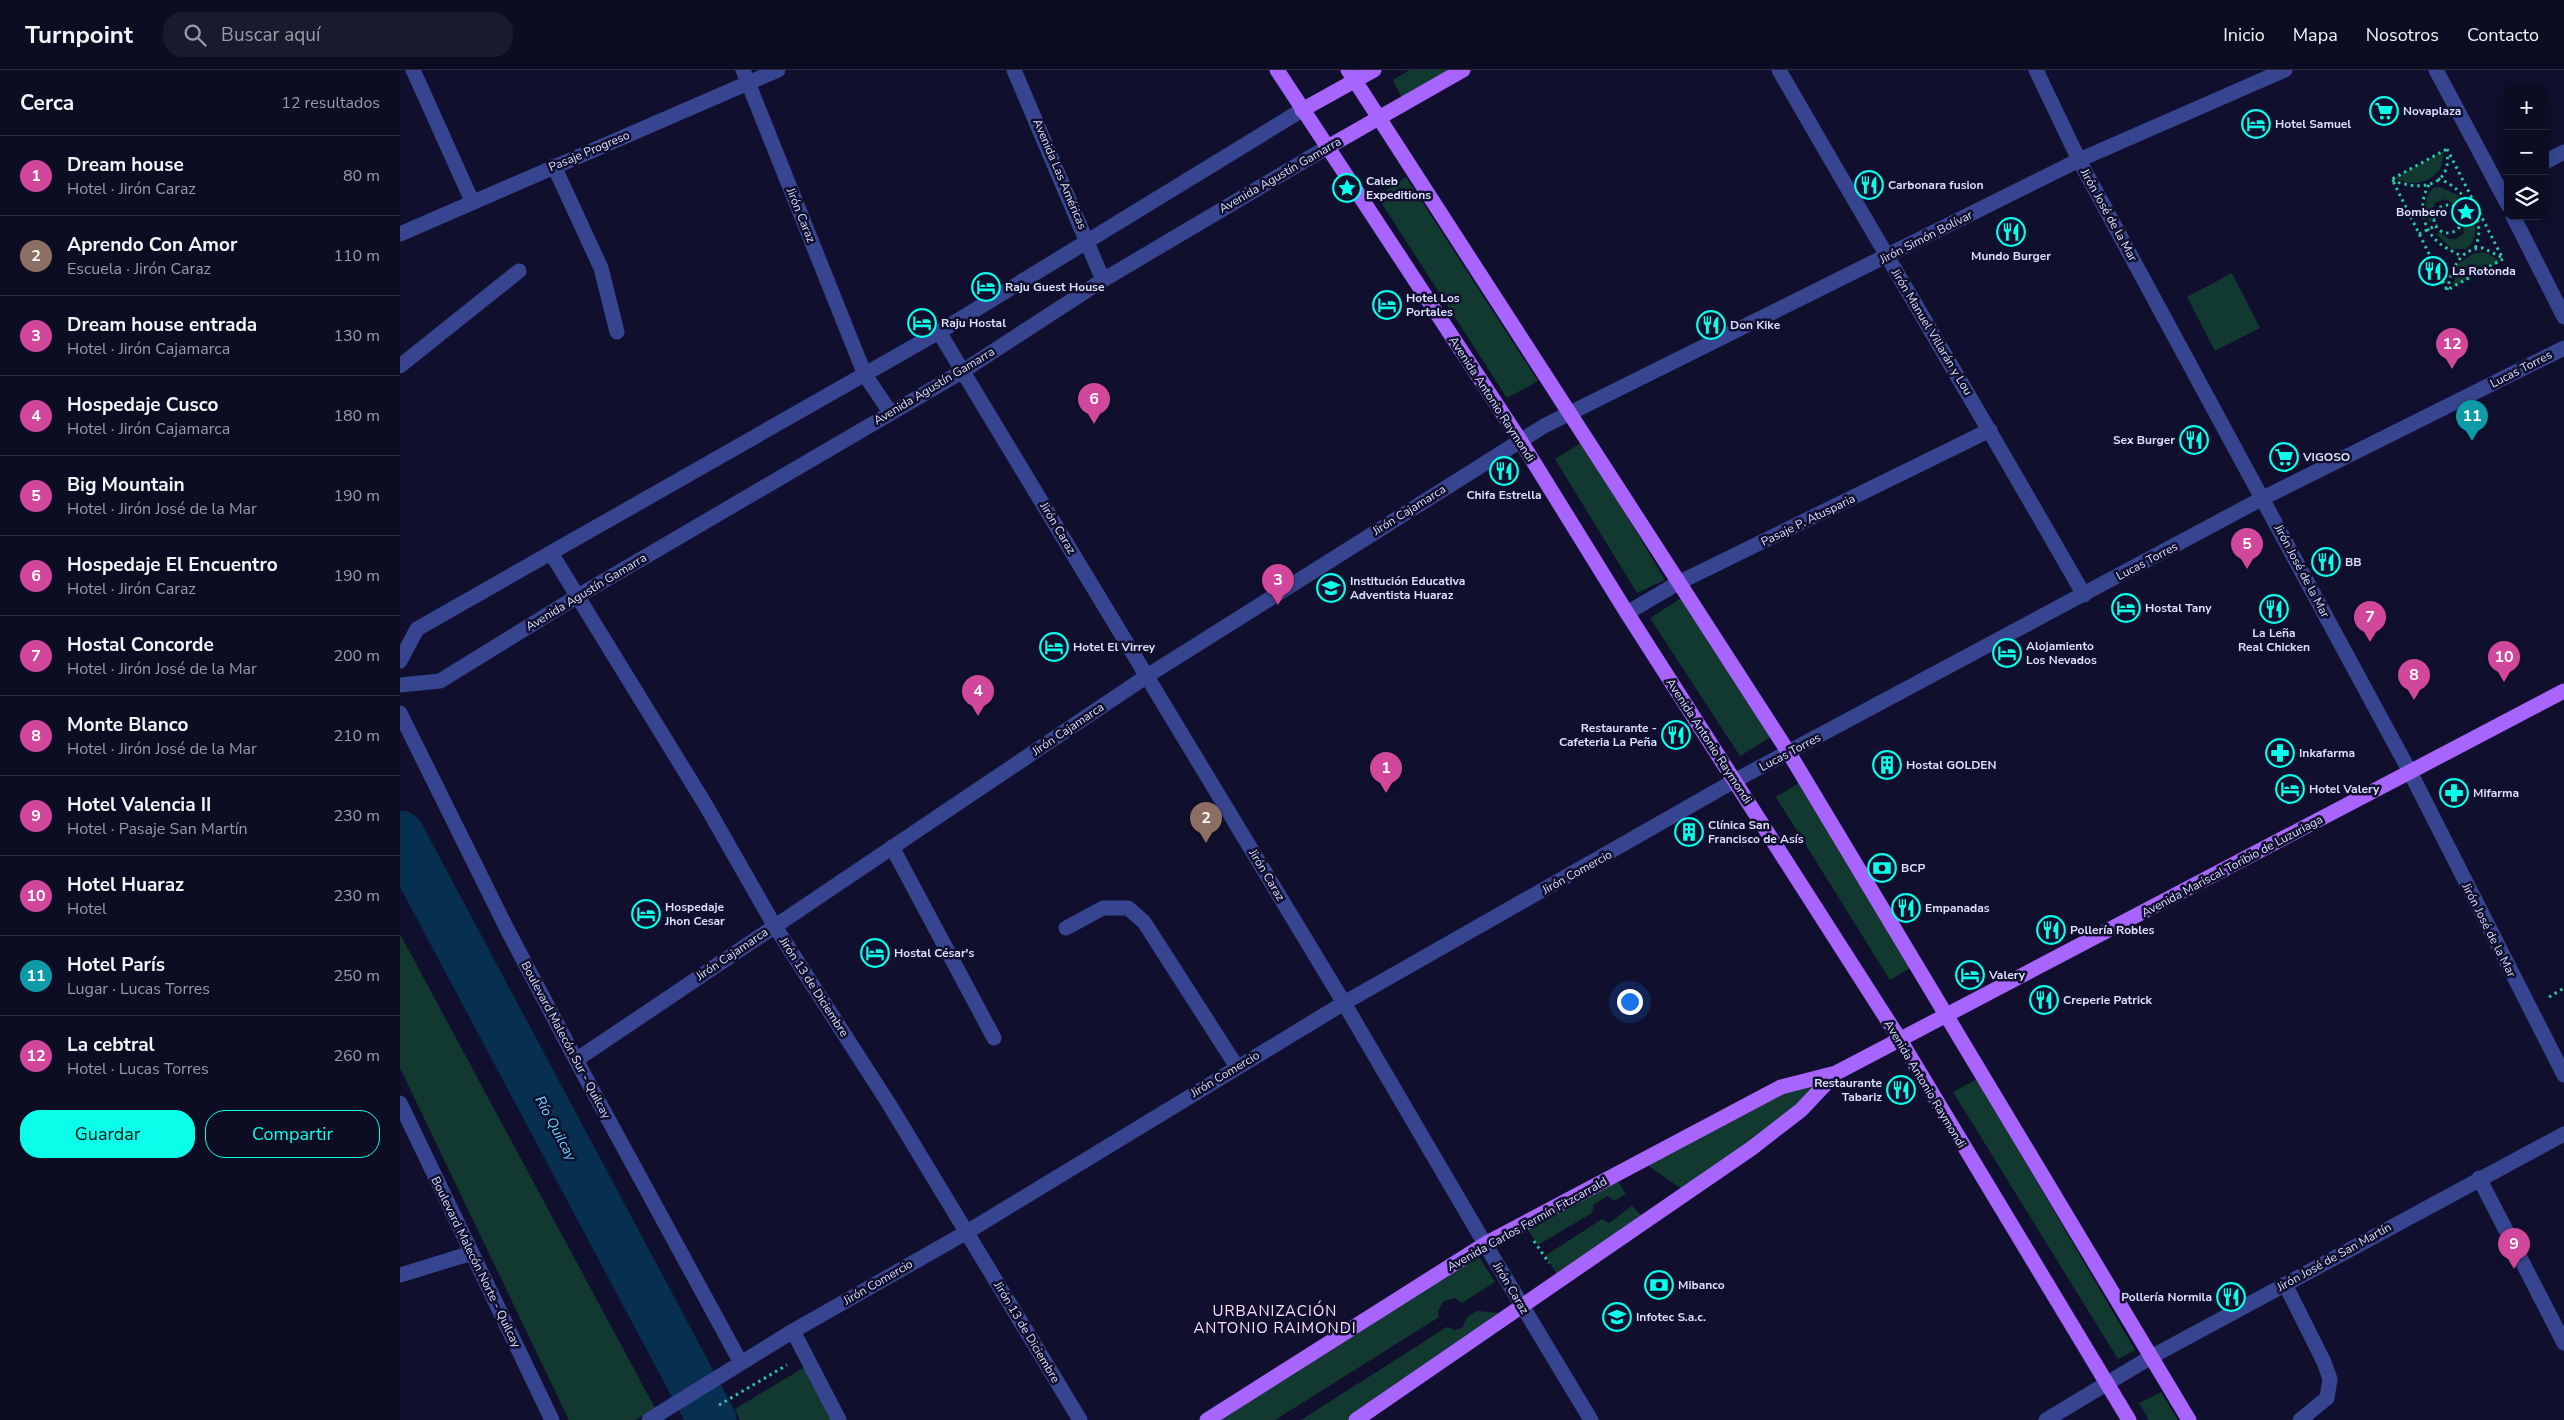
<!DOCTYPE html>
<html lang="es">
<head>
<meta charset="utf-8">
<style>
  body { margin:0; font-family:"Nunito Sans",sans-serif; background:#1a1a2f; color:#f1f3f6 }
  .controls { position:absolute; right:15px; top:15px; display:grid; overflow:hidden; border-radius:10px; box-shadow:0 2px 12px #0003 }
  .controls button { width:45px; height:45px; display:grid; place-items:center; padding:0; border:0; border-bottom:1px solid #2c2c40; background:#0c0c22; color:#f1f3f6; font:25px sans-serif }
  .you { position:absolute; left:1229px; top:931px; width:18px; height:18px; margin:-12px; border:4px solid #fff; border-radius:50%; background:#1a73e8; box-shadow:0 0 0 8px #1a73e833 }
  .badge { display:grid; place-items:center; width:32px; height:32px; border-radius:50%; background:#09ffe9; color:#fff; font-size:16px; font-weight:700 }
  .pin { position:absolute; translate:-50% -41px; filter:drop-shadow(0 1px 2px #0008) }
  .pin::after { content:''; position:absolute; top:26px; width:18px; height:15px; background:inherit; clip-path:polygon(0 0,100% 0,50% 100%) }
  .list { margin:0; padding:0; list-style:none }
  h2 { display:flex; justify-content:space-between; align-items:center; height:65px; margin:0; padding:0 20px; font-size:21px }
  h2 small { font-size:16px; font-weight:400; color:#9a9ba5 }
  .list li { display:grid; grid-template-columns:32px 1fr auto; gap:15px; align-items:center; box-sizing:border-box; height:80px; padding:0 20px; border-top:1px solid #2c2c40 }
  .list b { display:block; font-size:19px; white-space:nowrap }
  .list p { margin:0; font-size:16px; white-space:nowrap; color:#9a9ba5 }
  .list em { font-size:16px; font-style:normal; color:#9a9ba5 }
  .actions { display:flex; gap:10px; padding:15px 20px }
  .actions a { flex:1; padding:11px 0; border:1px solid #09ffe9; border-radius:20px; text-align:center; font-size:18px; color:#09ffe9 }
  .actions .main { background:#09ffe9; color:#111 }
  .icon { flex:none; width:28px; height:28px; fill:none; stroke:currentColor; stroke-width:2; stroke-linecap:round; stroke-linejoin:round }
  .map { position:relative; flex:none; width:2164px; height:1350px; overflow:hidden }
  header { display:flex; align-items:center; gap:30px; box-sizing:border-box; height:70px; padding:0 25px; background:#0c0c22; border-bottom:1px solid #2c2c40 }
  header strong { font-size:24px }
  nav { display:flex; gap:28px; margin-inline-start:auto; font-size:18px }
  .search { width:350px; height:45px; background:#1a1a2f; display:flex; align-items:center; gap:12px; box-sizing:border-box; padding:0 18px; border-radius:20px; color:#9a9ba5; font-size:19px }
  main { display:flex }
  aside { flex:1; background:#0c0c22 }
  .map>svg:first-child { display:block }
  .green { fill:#123930 }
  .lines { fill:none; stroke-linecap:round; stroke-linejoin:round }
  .river { stroke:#062f50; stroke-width:49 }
  .path { stroke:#26c9a1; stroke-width:3; stroke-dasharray:2.5 4; stroke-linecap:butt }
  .minor { stroke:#374591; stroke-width:15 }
  .major { stroke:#a764ff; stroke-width:15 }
  .labels { text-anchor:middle; stroke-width:5; stroke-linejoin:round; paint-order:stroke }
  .poi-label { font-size:12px; font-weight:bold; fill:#dddfff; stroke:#10102e; text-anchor:start }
  .street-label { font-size:12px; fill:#dddfff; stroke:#10102e }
  .water-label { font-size:14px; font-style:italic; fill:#6bd7ff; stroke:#10102e }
  .quarter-label { font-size:15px; letter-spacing:1px; fill:#ffdff9; stroke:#10102e }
</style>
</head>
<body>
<header>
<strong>Turnpoint</strong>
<div class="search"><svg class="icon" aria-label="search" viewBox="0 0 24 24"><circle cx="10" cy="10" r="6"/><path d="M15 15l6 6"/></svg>Buscar aquí</div>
<nav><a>Inicio</a><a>Mapa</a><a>Nosotros</a><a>Contacto</a></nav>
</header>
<main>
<aside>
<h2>Cerca<small>12 resultados</small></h2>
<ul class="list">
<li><span class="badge" style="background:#d1479c">1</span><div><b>Dream house</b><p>Hotel · Jirón Caraz</p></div><em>80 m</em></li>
<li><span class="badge" style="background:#8d6e63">2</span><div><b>Aprendo Con Amor</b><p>Escuela · Jirón Caraz</p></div><em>110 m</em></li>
<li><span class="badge" style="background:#d1479c">3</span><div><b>Dream house entrada</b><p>Hotel · Jirón Cajamarca</p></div><em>130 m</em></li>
<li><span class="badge" style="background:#d1479c">4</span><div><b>Hospedaje Cusco</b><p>Hotel · Jirón Cajamarca</p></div><em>180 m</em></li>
<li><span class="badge" style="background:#d1479c">5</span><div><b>Big Mountain</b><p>Hotel · Jirón José de la Mar</p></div><em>190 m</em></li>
<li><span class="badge" style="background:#d1479c">6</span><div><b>Hospedaje El Encuentro</b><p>Hotel · Jirón Caraz</p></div><em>190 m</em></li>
<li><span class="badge" style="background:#d1479c">7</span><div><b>Hostal Concorde</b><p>Hotel · Jirón José de la Mar</p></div><em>200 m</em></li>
<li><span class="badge" style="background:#d1479c">8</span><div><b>Monte Blanco</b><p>Hotel · Jirón José de la Mar</p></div><em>210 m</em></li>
<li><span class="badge" style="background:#d1479c">9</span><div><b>Hotel Valencia II</b><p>Hotel · Pasaje San Martín</p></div><em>230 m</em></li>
<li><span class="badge" style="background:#d1479c">10</span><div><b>Hotel Huaraz</b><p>Hotel</p></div><em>230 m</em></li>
<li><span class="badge" style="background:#0f9aa8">11</span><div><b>Hotel París</b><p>Lugar · Lucas Torres</p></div><em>250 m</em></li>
<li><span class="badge" style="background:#d1479c">12</span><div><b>La cebtral</b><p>Hotel · Lucas Torres</p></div><em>260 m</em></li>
</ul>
<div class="actions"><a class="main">Guardar</a><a>Compartir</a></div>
</aside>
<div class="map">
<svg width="2164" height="1350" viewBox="0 0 2164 1350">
  <rect width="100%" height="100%" fill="#10102e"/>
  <path class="green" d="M1010,0H1055L1003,30L993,10Z
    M2044,81L2041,98C2029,114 2012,117 1995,108Z
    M1006,107L1138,311L1107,328L977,126Z
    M2040,117L2060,126L2053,134L2045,129L2035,133L2031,142L2033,150L2029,152C2024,140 2024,128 2033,118Z
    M2064,153L2075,155C2076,165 2074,173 2066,179H2052L2036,164L2040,162L2049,169H2056L2063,164Z
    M2084,182L2101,191L2053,217L2058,194L2073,184Z
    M1832,203L1860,258L1815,281L1787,227Z
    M1183,372L1265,510L1237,523L1155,389Z
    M1283,527L1372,666L1340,686L1250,548Z
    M1401,712L1513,896L1490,910L1376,727Z
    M0,864L255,1338L235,1350H169L0,998Z
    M1432,1005L1398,1037L1286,1122L1243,1092L1382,1022Z
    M1577,1009L1735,1280L1718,1289L1553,1022Z
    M1215,1107L1226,1124L1214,1131L1208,1126L1194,1134L1192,1143L1138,1175L1124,1154Z
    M1232,1136L1245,1149L1160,1208L1145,1186L1202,1149L1209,1153Z
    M1075,1181L1095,1212L1062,1233L1055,1228L1044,1231L1038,1241L1039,1247L875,1350H820Z
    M1077,1241L1110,1244L950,1350H901L1047,1257L1055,1260L1062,1258L1068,1246Z
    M405,1297L432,1350H340L335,1339Z
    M1761,1322L1778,1350H1749L1739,1333Z"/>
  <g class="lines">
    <path class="river" d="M0,765L312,1350"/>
    <path class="path" d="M2047,79L2103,189L2047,220L1992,109Z
      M2038,109C2058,114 2077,139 2079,160C2079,166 2077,173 2075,179
      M1992,110C2017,121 2052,118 2047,83
      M2029,115C2018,132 2022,158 2037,171C2044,178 2053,181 2061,186
      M2034 149a14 14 0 1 1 28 0a14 14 0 1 1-28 0Z
      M2056,138L2060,132H2067
      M2062,148L2070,149L2074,143
      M2019,164L2037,155
      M2047,220C2052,200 2059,178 2083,178L2101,187
      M2149,927L2164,918
      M1134,1171L1149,1193
      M319,1335L387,1295"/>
    <path class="minor" d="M13,0L72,131
      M343,0L465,305L490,342
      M614,0L703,210
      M1379,0C1480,176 1584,349 1684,525
      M1636,0L1679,90L2010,702L2164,1005
      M2036,0L2108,135
      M2145,92L2164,82
      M154,96L201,198L217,262
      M2113,146L2164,247
      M0,164L378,0
      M539,262L944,933L1085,1174L1191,1350
      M0,296L119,201
      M151,483L305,734L374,855L489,1034L680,1350
      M1227,543L1278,513L1590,360
      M0,591L17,559L539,262L902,40
      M0,615L40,611L178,526L563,301L703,210L926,78
      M0,643L107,859L176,990L341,1293
      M492,777L594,968
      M666,858L703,838H728L744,852L837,997
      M176,990L747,606L1144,356L1679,90L1885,0
      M0,1033L152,1350
      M2079,1108L2164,1273
      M0,1205L72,1183
      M1885,1214L1924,1292L1930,1309L1927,1328L1900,1350
      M393,1261L439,1350
      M249,1350L393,1261L567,1162L944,933L1334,711L1863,428L2164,278
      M1646,1350L1751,1287L2164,1064"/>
    <path class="major" d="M877,0L1120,370L1227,543L1499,968L1729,1350
      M948,0L1389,683L1789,1350
      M902,40L974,0
      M926,78L1063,0
      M807,1350L1085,1174L1381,1017L1436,1003L2164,621
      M956,1350L1352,1078L1401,1040L1436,1003"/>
  </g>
  <defs>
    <symbol id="supermarket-ring" viewBox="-11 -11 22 22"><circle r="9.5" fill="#10102e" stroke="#09ffe9" stroke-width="1.5"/><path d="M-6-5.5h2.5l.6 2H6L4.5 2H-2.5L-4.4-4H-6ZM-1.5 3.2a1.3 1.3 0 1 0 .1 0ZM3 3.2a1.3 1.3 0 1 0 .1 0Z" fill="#09ffe9"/></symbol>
    <symbol id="hotel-ring" viewBox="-11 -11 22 22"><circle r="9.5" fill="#10102e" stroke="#09ffe9" stroke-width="1.5"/><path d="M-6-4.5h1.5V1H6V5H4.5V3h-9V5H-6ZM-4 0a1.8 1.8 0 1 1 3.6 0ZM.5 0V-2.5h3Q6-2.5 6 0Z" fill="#09ffe9"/></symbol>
    <symbol id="restaurant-ring" viewBox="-11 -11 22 22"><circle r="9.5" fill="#10102e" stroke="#09ffe9" stroke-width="1.5"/><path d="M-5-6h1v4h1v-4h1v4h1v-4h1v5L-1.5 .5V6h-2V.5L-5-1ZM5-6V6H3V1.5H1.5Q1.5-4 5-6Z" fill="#09ffe9"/></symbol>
    <symbol id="sight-ring" viewBox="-11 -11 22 22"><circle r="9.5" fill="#10102e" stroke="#09ffe9" stroke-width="1.5"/><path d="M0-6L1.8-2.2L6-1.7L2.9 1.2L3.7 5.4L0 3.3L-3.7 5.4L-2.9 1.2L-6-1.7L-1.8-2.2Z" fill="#09ffe9"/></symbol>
    <symbol id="school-ring" viewBox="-11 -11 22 22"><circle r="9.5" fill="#10102e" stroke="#09ffe9" stroke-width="1.5"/><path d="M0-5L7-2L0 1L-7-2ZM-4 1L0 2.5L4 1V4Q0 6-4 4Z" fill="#09ffe9"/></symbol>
    <symbol id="pharmacy-ring" viewBox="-11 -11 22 22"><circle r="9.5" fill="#10102e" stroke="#09ffe9" stroke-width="1.5"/><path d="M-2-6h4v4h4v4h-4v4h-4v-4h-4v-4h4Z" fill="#09ffe9"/></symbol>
    <symbol id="building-ring" viewBox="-11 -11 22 22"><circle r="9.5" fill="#10102e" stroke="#09ffe9" stroke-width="1.5"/><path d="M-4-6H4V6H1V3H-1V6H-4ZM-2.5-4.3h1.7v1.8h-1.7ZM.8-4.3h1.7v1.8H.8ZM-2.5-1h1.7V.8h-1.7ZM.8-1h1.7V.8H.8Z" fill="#09ffe9"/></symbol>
    <symbol id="bank-ring" viewBox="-11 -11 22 22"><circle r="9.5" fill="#10102e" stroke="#09ffe9" stroke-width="1.5"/><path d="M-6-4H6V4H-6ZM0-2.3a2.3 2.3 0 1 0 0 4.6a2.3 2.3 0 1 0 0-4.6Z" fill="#09ffe9"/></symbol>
  </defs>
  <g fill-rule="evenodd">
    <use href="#supermarket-ring" x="1968" y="25" width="32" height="32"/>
    <use href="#hotel-ring" x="1840" y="38" width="32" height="32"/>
    <use href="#restaurant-ring" x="1453" y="99" width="32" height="32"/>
    <use href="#sight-ring" x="931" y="102" width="32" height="32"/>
    <use href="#sight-ring" x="2050" y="126" width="32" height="32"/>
    <use href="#restaurant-ring" x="1595" y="146" width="32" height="32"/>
    <use href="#restaurant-ring" x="2017" y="185" width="32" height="32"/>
    <use href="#hotel-ring" x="570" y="201" width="32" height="32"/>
    <use href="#hotel-ring" x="971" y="219" width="32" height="32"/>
    <use href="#hotel-ring" x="506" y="237" width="32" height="32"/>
    <use href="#restaurant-ring" x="1295" y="239" width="32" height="32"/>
    <use href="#restaurant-ring" x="1778" y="354" width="32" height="32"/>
    <use href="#supermarket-ring" x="1868" y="371" width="32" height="32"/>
    <use href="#restaurant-ring" x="1088" y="385" width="32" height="32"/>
    <use href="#restaurant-ring" x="1910" y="476" width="32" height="32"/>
    <use href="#school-ring" x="915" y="502" width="32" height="32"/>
    <use href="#hotel-ring" x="1710" y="522" width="32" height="32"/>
    <use href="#restaurant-ring" x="1858" y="523" width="32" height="32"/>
    <use href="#hotel-ring" x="638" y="561" width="32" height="32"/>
    <use href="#hotel-ring" x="1591" y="567" width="32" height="32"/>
    <use href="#restaurant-ring" x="1260" y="649" width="32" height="32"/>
    <use href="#pharmacy-ring" x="1864" y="667" width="32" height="32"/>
    <use href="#building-ring" x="1471" y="679" width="32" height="32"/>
    <use href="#hotel-ring" x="1874" y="703" width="32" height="32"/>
    <use href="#pharmacy-ring" x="2038" y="707" width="32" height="32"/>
    <use href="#building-ring" x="1273" y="746" width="32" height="32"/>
    <use href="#bank-ring" x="1466" y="782" width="32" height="32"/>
    <use href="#restaurant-ring" x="1490" y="822" width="32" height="32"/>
    <use href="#hotel-ring" x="230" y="828" width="32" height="32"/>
    <use href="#restaurant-ring" x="1635" y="844" width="32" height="32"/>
    <use href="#hotel-ring" x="459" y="867" width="32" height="32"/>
    <use href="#hotel-ring" x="1554" y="889" width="32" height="32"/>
    <use href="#restaurant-ring" x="1628" y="914" width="32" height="32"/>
    <use href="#restaurant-ring" x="1485" y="1004" width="32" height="32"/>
    <use href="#bank-ring" x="1243" y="1199" width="32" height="32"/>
    <use href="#restaurant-ring" x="1815" y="1211" width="32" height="32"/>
    <use href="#school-ring" x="1201" y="1231" width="32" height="32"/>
  </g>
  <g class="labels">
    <g class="poi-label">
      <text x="2003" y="45">Novaplaza</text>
      <text x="1875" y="58">Hotel Samuel</text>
      <text x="966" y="115">Caleb<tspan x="966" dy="14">Expeditions</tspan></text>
      <text x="1488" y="119">Carbonara fusion</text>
      <text x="2047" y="146" text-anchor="end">Bombero</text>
      <text x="1611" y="190" text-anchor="middle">Mundo Burger</text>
      <text x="2052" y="205">La Rotonda</text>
      <text x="605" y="221">Raju Guest House</text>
      <text x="1006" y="232">Hotel Los<tspan x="1006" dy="14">Portales</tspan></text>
      <text x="541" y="257">Raju Hostal</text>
      <text x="1330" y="259">Don Kike</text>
      <text x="1775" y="374" text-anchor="end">Sex Burger</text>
      <text x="1903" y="391">VIGOSO</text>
      <text x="1104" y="429" text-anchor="middle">Chifa Estrella</text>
      <text x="1945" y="496">BB</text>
      <text x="950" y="515">Institución Educativa<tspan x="950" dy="14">Adventista Huaraz</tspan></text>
      <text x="1745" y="542">Hostal Tany</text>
      <text x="1874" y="567" text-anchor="middle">La Leña<tspan x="1874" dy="14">Real Chicken</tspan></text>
      <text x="1626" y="580">Alojamiento<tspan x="1626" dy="14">Los Nevados</tspan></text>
      <text x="673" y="581">Hotel El Virrey</text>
      <text x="1257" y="662" text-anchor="end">Restaurante -<tspan x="1257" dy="14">Cafeteria La Peña</tspan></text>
      <text x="1899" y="687">Inkafarma</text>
      <text x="1506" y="699">Hostal GOLDEN</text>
      <text x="1909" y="723">Hotel Valery</text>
      <text x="2073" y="727">Mifarma</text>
      <text x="1308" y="759">Clínica San<tspan x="1308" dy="14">Francisco de Asís</tspan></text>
      <text x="1501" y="802">BCP</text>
      <text x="265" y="841">Hospedaje<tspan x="265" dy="14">Jhon Cesar</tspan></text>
      <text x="1525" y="842">Empanadas</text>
      <text x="1670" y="864">Pollería Robles</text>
      <text x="494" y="887">Hostal César's</text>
      <text x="1589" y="909">Valery</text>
      <text x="1663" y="934">Creperie Patrick</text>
      <text x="1482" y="1017" text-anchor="end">Restaurante<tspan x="1482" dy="14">Tabariz</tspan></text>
      <text x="1278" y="1219">Mibanco</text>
      <text x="1812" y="1231" text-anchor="end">Pollería Normila</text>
      <text x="1236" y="1251">Infotec S.a.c.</text>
    </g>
    <g class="street-label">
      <text transform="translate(189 81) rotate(-23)" y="4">Pasaje Progreso</text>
      <text transform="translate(660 104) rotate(67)" y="4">Avenida Las Américas</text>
      <text transform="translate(880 105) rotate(-30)" y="4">Avenida Agustín Gamarra</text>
      <text transform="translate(401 145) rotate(68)" y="4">Jirón Caraz</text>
      <text transform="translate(1709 145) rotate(61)" y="4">Jirón José de la Mar</text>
      <text transform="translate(1526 167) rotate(-27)" y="4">Jirón Simón Bolívar</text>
      <text transform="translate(1532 262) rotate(59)" y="4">Jirón Manuel Villarán y Lou</text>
      <text transform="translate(2121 299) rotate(-27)" y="4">Lucas Torres</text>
      <text transform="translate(534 316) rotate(-31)" y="4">Avenida Agustín Gamarra</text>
      <text transform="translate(1092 329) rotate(57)" y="4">Avenida Antonio Raymondi</text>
      <text transform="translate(1009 440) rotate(-32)" y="4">Jirón Cajamarca</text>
      <text transform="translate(1408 450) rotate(-26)" y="4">Pasaje P. Atusparia</text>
      <text transform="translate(658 458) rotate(59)" y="4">Jirón Caraz</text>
      <text transform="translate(1747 491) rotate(-28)" y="4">Lucas Torres</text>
      <text transform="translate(1902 501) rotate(62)" y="4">Jirón José de la Mar</text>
      <text transform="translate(186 522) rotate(-31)" y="4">Avenida Agustín Gamarra</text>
      <text transform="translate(668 659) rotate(-34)" y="4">Jirón Cajamarca</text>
      <text transform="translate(1309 671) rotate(57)" y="4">Avenida Antonio Raymondi</text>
      <text transform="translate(1390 682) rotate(-28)" y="4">Lucas Torres</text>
      <text transform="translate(1832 796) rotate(-28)" y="4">Avenida Mariscal Toribio de Luzuriaga</text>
      <text transform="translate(1177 802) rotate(-29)" y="4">Jirón Comercio</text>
      <text transform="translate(867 805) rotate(59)" y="4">Jirón Caraz</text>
      <text transform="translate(2089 860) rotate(63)" y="4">Jirón José de la Mar</text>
      <text transform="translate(332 884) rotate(-34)" y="4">Jirón Cajamarca</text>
      <text transform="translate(414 917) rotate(57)" y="4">Jirón 13 de Diciembre</text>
      <text transform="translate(166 970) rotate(62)" y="4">Boulevard Malecón Sur - Quilcay</text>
      <text transform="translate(825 1004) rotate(-31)" y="4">Jirón Comercio</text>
      <text transform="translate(1525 1014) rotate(59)" y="4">Avenida Antonio Raymondi</text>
      <text transform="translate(1127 1154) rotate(-29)" y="4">Avenida Carlos Fermín Fitzcarrald</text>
      <text transform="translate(1934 1187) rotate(-29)" y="4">Jirón José de San Martín</text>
      <text transform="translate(76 1192) rotate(64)" y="4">Boulevard Malecón Norte - Quilcay</text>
      <text transform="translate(478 1212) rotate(-30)" y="4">Jirón Comercio</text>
      <text transform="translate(1111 1218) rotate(59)" y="4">Jirón Caraz</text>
      <text transform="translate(627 1262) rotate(59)" y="4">Jirón 13 de Diciembre</text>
    </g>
    <g class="water-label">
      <text transform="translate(156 1058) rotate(62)" y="5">Río Quilcay</text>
    </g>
    <g class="quarter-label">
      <text x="875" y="1246">URBANIZACIÓN<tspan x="875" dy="17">ANTONIO RAIMONDI</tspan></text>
    </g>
  </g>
</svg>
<div class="controls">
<button>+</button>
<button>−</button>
<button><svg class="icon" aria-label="layers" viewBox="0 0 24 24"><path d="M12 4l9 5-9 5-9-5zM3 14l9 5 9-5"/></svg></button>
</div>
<div class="you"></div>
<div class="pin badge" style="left:986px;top:723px;background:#d1479c">1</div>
<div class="pin badge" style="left:806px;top:773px;background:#8d6e63">2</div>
<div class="pin badge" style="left:878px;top:535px;background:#d1479c">3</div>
<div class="pin badge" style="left:578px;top:646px;background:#d1479c">4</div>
<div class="pin badge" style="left:1847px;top:499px;background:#d1479c">5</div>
<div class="pin badge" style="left:694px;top:354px;background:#d1479c">6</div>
<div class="pin badge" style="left:1970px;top:572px;background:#d1479c">7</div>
<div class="pin badge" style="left:2014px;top:630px;background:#d1479c">8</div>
<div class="pin badge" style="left:2114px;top:1199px;background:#d1479c">9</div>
<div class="pin badge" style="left:2104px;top:612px;background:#d1479c">10</div>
<div class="pin badge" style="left:2072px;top:371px;background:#0f9aa8">11</div>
<div class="pin badge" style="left:2052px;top:299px;background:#d1479c">12</div>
</div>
</main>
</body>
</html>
